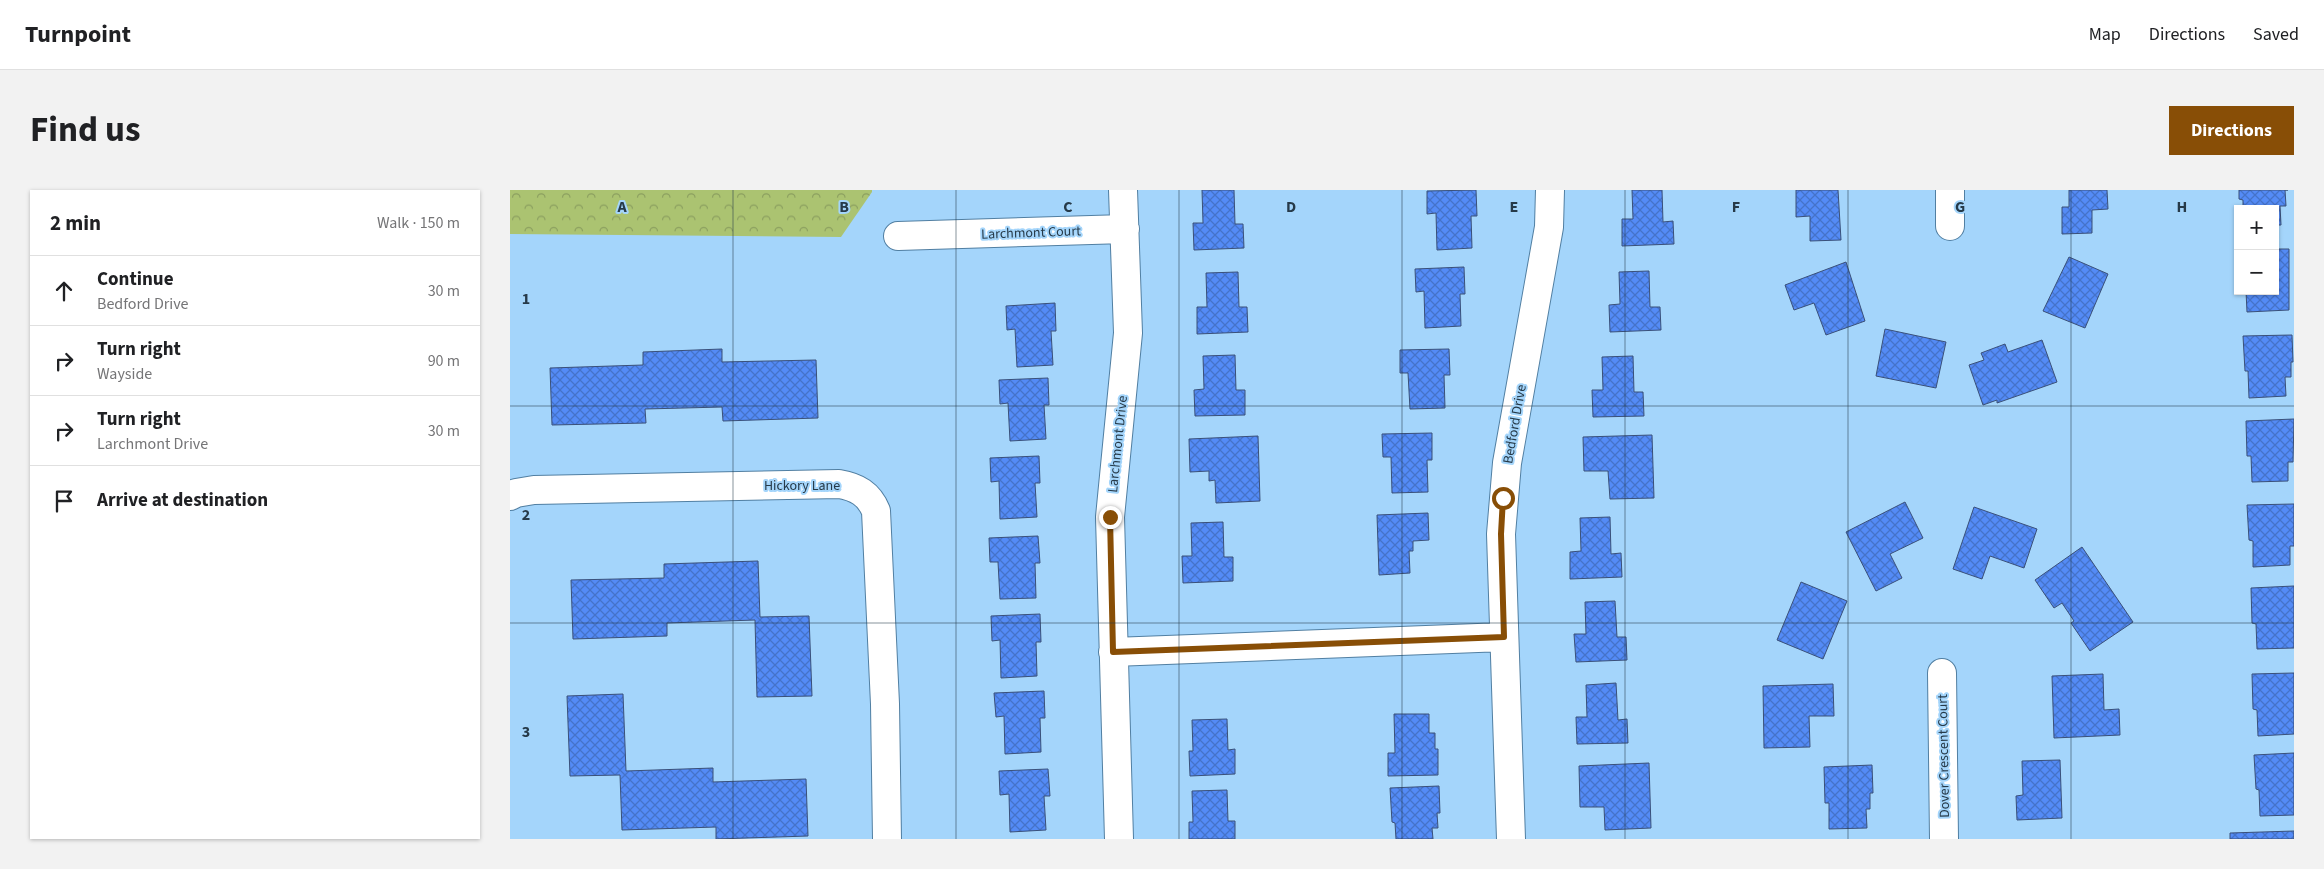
<!DOCTYPE html>
<html lang="en">
<head>
<meta charset="utf-8">
<style>
  body { margin:0; font-family:"Source Sans 3",sans-serif; background:#f2f2f2; color:#202124 }
  .controls { position:absolute; right:15px; top:15px; display:grid; overflow:hidden; border-radius:0px; box-shadow:0 1px 4px #0004 }
  .controls button { width:45px; height:45px; display:grid; place-items:center; padding:0; border:0; border-bottom:1px solid #e0e0e0; background:#fff; color:#202124; font:25px sans-serif }
  .stop { position:absolute; width:15px; height:15px; margin:-11px; border:4px solid #884e06; border-radius:50%; background:#fff }
  .stop.end { background:#884e06; border-color:#fff; box-shadow:0 1px 5px #0008 }
  .list { margin:0; padding:0; list-style:none }
  h2 { display:flex; justify-content:space-between; align-items:center; height:65px; margin:0; padding:0 20px; font-size:21px }
  h2 small { font-size:16px; font-weight:400; color:#757577 }
  .list li { display:grid; grid-template-columns:32px 1fr auto; gap:15px; align-items:center; box-sizing:border-box; height:70px; padding:0 20px; border-top:1px solid #e0e0e0 }
  .list b { display:block; font-size:19px; white-space:nowrap }
  .list p { margin:0; font-size:16px; white-space:nowrap; color:#757577 }
  .list em { font-size:16px; font-style:normal; color:#757577 }
  .icon { flex:none; width:28px; height:28px; fill:none; stroke:currentColor; stroke-width:2; stroke-linecap:round; stroke-linejoin:round }
  .map { position:relative; flex:none; width:1784px; height:649px; overflow:hidden; border-radius:0px }
  header { display:flex; align-items:center; gap:30px; box-sizing:border-box; height:70px; padding:0 25px; background:#fff; border-bottom:1px solid #e0e0e0 }
  header strong { font-size:24px }
  nav { display:flex; gap:28px; margin-inline-start:auto; font-size:18px }
  .intro { display:flex; align-items:center; justify-content:space-between; box-sizing:border-box; height:120px; padding:0 30px }
  h1 { margin:0; font-size:35px }
  .button { padding:12px 22px; border-radius:0px; background:#884e06; color:#fff; font-size:18px; font-weight:700 }
  main { display:flex; gap:30px; padding:0 30px }
  aside { flex:1; background:#fff; border-radius:0px; box-shadow:0 1px 4px #0004 }
  .map>svg:first-child { display:block }
  .forest { fill:url(#forest-crowns) }
  .building { fill:url(#building-cross-hatch); stroke:#3a5079 }
  .lines { fill:none; stroke-linecap:round; stroke-linejoin:round }
  .minor-casing { stroke:#517fa2; stroke-width:30 }
  .minor { stroke:#fff; stroke-width:28 }
  .route { stroke:#884e06; stroke-width:6 }
  .grid { fill:none; stroke:#263a49; stroke-width:1; stroke-opacity:0.55 }
  .labels { text-anchor:middle; stroke-width:4; stroke-linejoin:round; paint-order:stroke }
  .street-label { font-size:14px; fill:#263a49; stroke:#a4d5fb }
  .grid-label { font-size:16px; text-anchor:middle; font-weight:bold; fill:#263a49; stroke:#a4d5fb; stroke-width:4; stroke-linejoin:round; paint-order:stroke }
</style>
</head>
<body>
<header>
<strong>Turnpoint</strong>
<nav><a>Map</a><a>Directions</a><a>Saved</a></nav>
</header>
<div class="intro"><h1>Find us</h1><a class="button">Directions</a></div>
<main>
<aside>
<h2>2 min<small>Walk · 150 m</small></h2>
<ul class="list">
<li><svg class="icon" aria-label="ahead" viewBox="0 0 24 24"><path d="M12 20V5M6 11l6-6 6 6"/></svg><div><b>Continue</b><p>Bedford Drive</p></div><em>30 m</em></li>
<li><svg class="icon" aria-label="right" viewBox="0 0 24 24"><path d="M7 20v-9h11M14 6l5 5-5 5"/></svg><div><b>Turn right</b><p>Wayside</p></div><em>90 m</em></li>
<li><svg class="icon" aria-label="right" viewBox="0 0 24 24"><path d="M7 20v-9h11M14 6l5 5-5 5"/></svg><div><b>Turn right</b><p>Larchmont Drive</p></div><em>30 m</em></li>
<li><svg class="icon" aria-label="arrive" viewBox="0 0 24 24"><path d="M6 21V4h12l-3 4 3 4H6"/></svg><div><b>Arrive at destination</b></div></li>
</ul>
</aside>
<div class="map">
<svg width="1784" height="649" viewBox="0 0 1784 649">
  <defs>
    <pattern id="forest-crowns" width="20" height="18" patternUnits="userSpaceOnUse" patternTransform="scale(1.25)"><rect width="20" height="18" fill="#abc371"/><path d="M2 6a3 3 0 1 1 6 0M12 15a3 3 0 1 1 6 0" fill="none" stroke="#8b9f5f"/></pattern>
    <pattern id="building-cross-hatch" width="8" height="8" patternUnits="userSpaceOnUse" patternTransform="scale(1.25)"><rect width="8" height="8" fill="#548bf6"/><path d="M0 0l8 8M0 8l8-8" fill="none" stroke="#4573c9"/></pattern>
  </defs>
  <rect width="100%" height="100%" fill="#a4d5fb"/>
  <path class="forest" d="M0,0H362V2L331,47L0,44Z"/>
  <path class="building" d="M692,0H724L725,34H733L734,58L684,60L683,33H693Z
    M966,0L967,26H961L962,58L927,60L926,23L917,24V1Z
    M1122,0H1152L1153,32L1163,31L1164,54L1112,56V29H1123Z
    M1286,0H1328L1331,50L1300,51V26L1286,27Z
    M1559,0H1597L1598,19L1582,20V43L1552,44V17H1559Z
    M1729,0H1778H1775L1776,16H1770L1771,35H1765V19H1733V10L1729,9Z
    M1765,59H1779V120L1737,122L1736,101H1765Z
    M1559,67L1598,84L1575,138L1533,121Z
    M1336,72L1355,131L1316,145L1304,113L1284,120L1275,95Z
    M954,77L955,104H950L951,136L915,138L914,101L906,102L905,79Z
    M1139,81L1140,117H1150L1151,140L1100,142L1099,115L1110,114L1109,82Z
    M728,82L729,117H737L738,142L687,144V117H697L696,83Z
    M545,113L546,141H541L543,175L507,177L505,139L497,140L496,116Z
    M1375,139L1436,152L1426,198L1366,186Z
    M1782,145L1783,172H1781V187H1775L1776,206L1739,208L1738,181H1735L1733,146Z
    M1532,150L1547,192L1487,213V210L1473,215L1459,175L1474,170L1471,163L1495,154L1498,162Z
    M212,159V172L306,170L308,228L213,231L212,217L135,219L136,233L42,235L40,178L133,175V162Z
    M939,159L940,185H934L935,218L900,219L898,183H890V160Z
    M725,165L726,200H735V225L685,226L684,200L694,199L693,166Z
    M1123,166L1124,202H1133L1134,226L1083,227L1082,200H1093L1092,167Z
    M538,188L539,215H534L536,249L500,251L498,213L490,214L489,190Z
    M1784,229L1783,272H1778V291L1742,292L1741,266H1737L1736,231Z
    M922,243V270H917L918,302L882,303L881,267H873L872,244Z
    M1142,245L1144,308L1100,309L1098,281H1074L1073,247Z
    M748,246L750,311L706,313L705,290L699,291V281L680,282L679,249Z
    M529,266L530,293H525L527,327L490,329L489,291L481,292L480,268Z
    M1395,312L1413,348L1380,364L1392,388L1366,401L1336,342Z
    M1784,314V356H1780V375L1743,377V351L1739,350L1737,315Z
    M1464,317L1527,339L1514,378L1480,366L1472,389L1443,379Z
    M918,323L919,350L903,351V361H899L900,383L869,385L867,325Z
    M1100,327L1101,364L1111,363L1112,387L1060,389V362L1071,361L1070,328Z
    M713,332L714,367H723V391L673,393L672,366H682L681,333Z
    M528,346L530,373H525L526,408L490,409L488,372H480L479,348Z
    M1572,357L1623,432L1580,461L1561,433L1564,431L1552,413L1544,418L1525,390Z
    M248,371L250,427L299,426L302,506L247,507L245,430L157,433V446L63,449L61,390L154,388V374Z
    M1291,392L1337,411L1313,469L1267,450Z
    M1784,396V458L1747,459L1746,434L1742,433L1741,398Z
    M1105,411L1107,447H1116L1117,470L1066,472L1064,444H1076L1075,412Z
    M530,424L531,452H526L527,486L491,488L490,450L482,451L481,426Z
    M1784,483V544L1748,546L1747,520L1743,519L1742,484Z
    M1593,484L1594,520L1609,519L1610,545L1544,548L1542,486Z
    M1106,493L1108,530L1117,529L1118,553L1067,554L1066,527H1077L1076,495Z
    M1323,494L1324,526H1299L1300,557L1254,558L1253,496Z
    M534,501L535,528H530L531,562L495,564L494,526L486,527L484,503Z
    M113,504L116,581L203,578V592L296,589L298,646L206,649V637L112,640L110,585L60,586L57,506Z
    M884,524H919V543H925V559H928V585L878,586V563H885Z
    M717,529L718,560L725,559V584L680,586L679,561H683L682,530Z
    M1784,563V625L1750,626L1749,600L1746,599L1744,565Z
    M1550,570L1552,628L1507,630L1506,606L1513,605L1512,571Z
    M1139,573L1141,638L1095,640L1094,617H1070L1069,576Z
    M1362,575L1363,603H1360V619H1356L1357,638L1319,639V613H1315L1314,577Z
    M538,579L540,606H534L536,640L500,642L499,604L490,605L489,581Z
    M929,596L930,623H927L928,638H922L923,649H886L885,633L882,632L880,598Z
    M717,600L718,631H725V649H679V632H683L682,601Z
    M1784,641V649H1720V643Z"/>
  <g class="lines">
    <defs>
      <path id="minor" d="M1440,0V36
        M388,46L615,39
        M0,306L6,303L24,300L329,294C347,297 359,304 366,321L375,514L377,649
        M603,462L994,447
        M1432,483L1434,649
        M609,649L600,327L618,143L613,0
        M1001,649L991,344L997,273L1039,37L1040,0"/>
    </defs>
    <use href="#minor" class="minor-casing"/>
    <use href="#minor" class="minor"/>
  </g>
  <g class="lines">
    <path class="route" d="M600,327L603,462L994,447L991,344L993,308"/>
  </g>
  <path class="grid" d="M223,0V649M446,0V649M669,0V649M892,0V649M1115,0V649M1338,0V649M1561,0V649M0,216H1784M0,433H1784"/>
  <g class="labels">
    <g class="street-label">
      <text transform="translate(521 42) rotate(-2)" y="5">Larchmont Court</text>
      <text transform="translate(1004 234) rotate(-80)" y="5">Bedford Drive</text>
      <text transform="translate(607 254) rotate(-84)" y="5">Larchmont Drive</text>
      <text x="292" y="300">Hickory Lane</text>
      <text transform="translate(1433 566) rotate(-91)" y="5">Dover Crescent Court</text>
    </g>
  </g>
  <g class="grid-label">
    <text x="112" y="22">A</text>
    <text x="334" y="22">B</text>
    <text x="558" y="22">C</text>
    <text x="781" y="22">D</text>
    <text x="1004" y="22">E</text>
    <text x="1226" y="22">F</text>
    <text x="1450" y="22">G</text>
    <text x="1672" y="22">H</text>
    <text x="16" y="114">1</text>
    <text x="16" y="330">2</text>
    <text x="16" y="547">3</text>
  </g>
</svg>
<div class="controls">
<button>+</button>
<button>−</button>
</div>
<div class="stop" style="left:993px;top:308px"></div>
<div class="stop end" style="left:600px;top:327px"></div>
</div>
</main>
</body>
</html>
